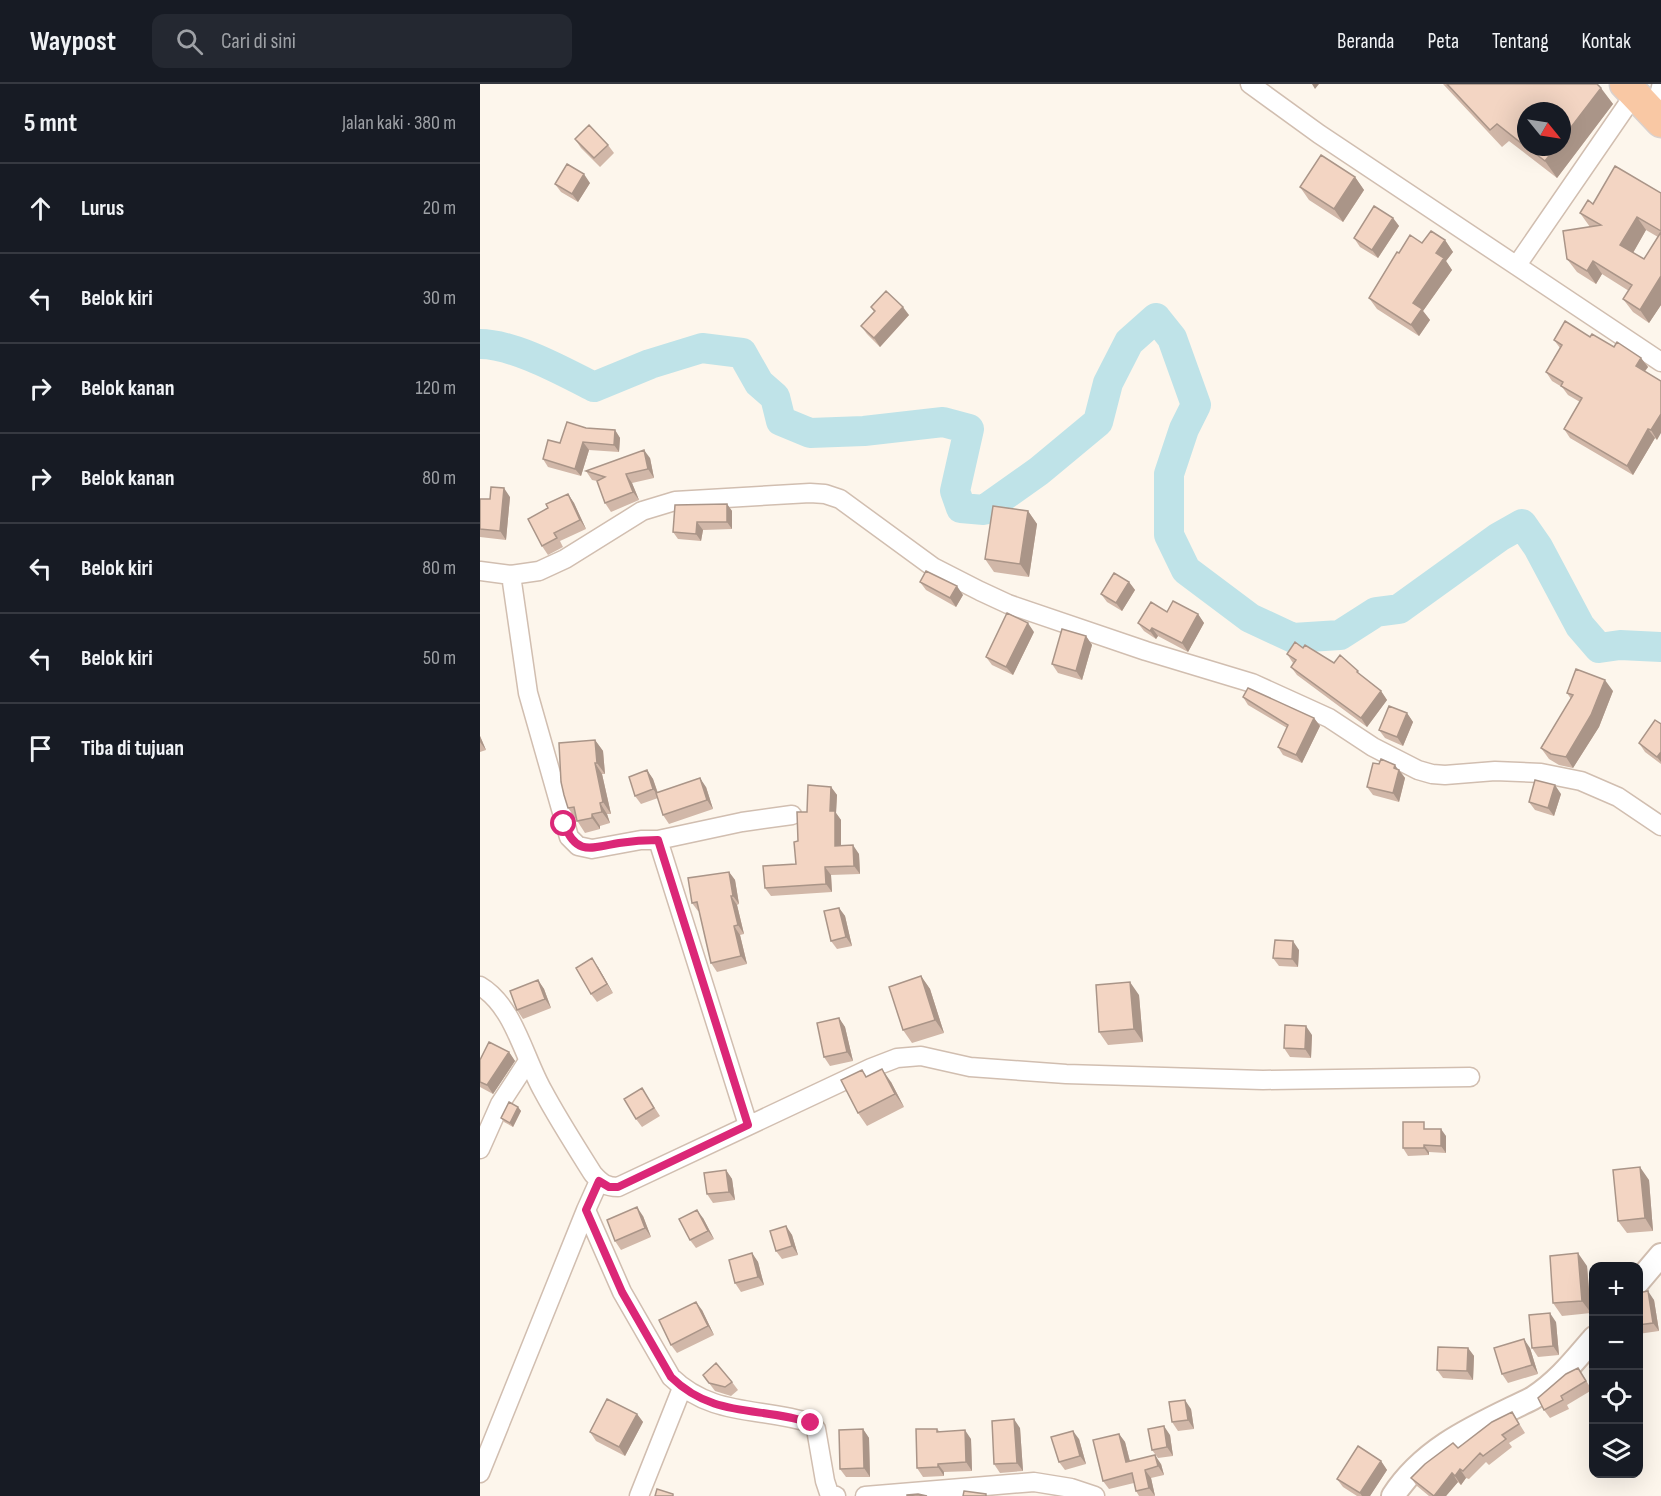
<!DOCTYPE html>
<html lang="id">
<head>
<meta charset="utf-8">
<style>
  body { margin:0; font-family:"Sofia Sans Condensed",sans-serif; background:#242831; color:#f1f3f6 }
  .controls { position:absolute; right:18px; bottom:18px; display:grid; overflow:hidden; border-radius:12px; box-shadow:0 6px 24px #0002 }
  .controls button { width:54px; height:54px; display:grid; place-items:center; padding:0; border:0; border-bottom:2px solid #363941; background:#171b24; color:#f1f3f6; font:30px sans-serif }
  .compass { position:absolute; left:1037px; top:18px; width:54px; height:54px; border-radius:50%; background:#171b24; box-shadow:0 6px 24px #0002; rotate:120deg }
  .stop { position:absolute; width:18px; height:18px; margin:-14px; border:4px solid #db2777; border-radius:50%; background:#fff }
  .stop.end { background:#db2777; border-color:#fff; box-shadow:0 2px 6px #0008 }
  .list { margin:0; padding:0; list-style:none }
  h2 { display:flex; justify-content:space-between; align-items:center; height:78px; margin:0; padding:0 24px; font-size:26px }
  h2 small { font-size:20px; font-weight:400; color:#9ea1a6 }
  .list li { display:grid; grid-template-columns:39px 1fr auto; gap:18px; align-items:center; box-sizing:border-box; height:90px; padding:0 24px; border-top:2px solid #363941 }
  .list b { display:block; font-size:22px; white-space:nowrap }
  .list em { font-size:20px; font-style:normal; color:#9ea1a6 }
  .icon { flex:none; width:33px; height:33px; fill:none; stroke:currentColor; stroke-width:2; stroke-linecap:round; stroke-linejoin:round }
  .map { position:relative; flex:none; width:1181px; height:1412px; overflow:hidden }
  header { display:flex; align-items:center; gap:36px; box-sizing:border-box; height:84px; padding:0 30px; background:#171b24; border-bottom:2px solid #363941 }
  header strong { font-size:28px }
  nav { display:flex; gap:33px; margin-inline-start:auto; font-size:21px }
  .search { width:420px; height:54px; background:#242831; display:flex; align-items:center; gap:15px; box-sizing:border-box; padding:0 21px; border-radius:12px; color:#9ea1a6; font-size:22px }
  main { display:flex }
  aside { flex:1; background:#171b24 }
  .map>svg:first-child { display:block }
  .lines { fill:none; stroke-linecap:round; stroke-linejoin:round }
  .river { stroke:#bfe3e8; stroke-width:30 }
  .minor-casing { stroke:#d1beb0; stroke-width:21 }
  .tertiary-casing { stroke:#d1beb0; stroke-width:26 }
  .trunk-casing { stroke:#dad1cd; stroke-width:33 }
  .minor { stroke:#fff; stroke-width:18 }
  .tertiary { stroke:#fff; stroke-width:22 }
  .trunk { stroke:#f9c8a4; stroke-width:30 }
  .wall { fill:#d1b7a8; fill-rule:evenodd }
  .shaded-wall { fill:#aa9588 }
  .building { fill:#f3d5c3; stroke:#aa9588; stroke-width:1.5 }
  .route { stroke:#db2777; stroke-width:8 }
</style>
</head>
<body>
<header>
<strong>Waypost</strong>
<div class="search"><svg class="icon" aria-label="search" viewBox="0 0 24 24"><circle cx="10" cy="10" r="6"/><path d="M15 15l6 6"/></svg>Cari di sini</div>
<nav><a>Beranda</a><a>Peta</a><a>Tentang</a><a>Kontak</a></nav>
</header>
<main>
<aside>
<h2>5 mnt<small>Jalan kaki · 380 m</small></h2>
<ul class="list">
<li><svg class="icon" aria-label="ahead" viewBox="0 0 24 24"><path d="M12 20V5M6 11l6-6 6 6"/></svg><div><b>Lurus</b></div><em>20 m</em></li>
<li><svg class="icon" aria-label="left" viewBox="0 0 24 24"><path d="M17 20v-9H6M10 6l-5 5 5 5"/></svg><div><b>Belok kiri</b></div><em>30 m</em></li>
<li><svg class="icon" aria-label="right" viewBox="0 0 24 24"><path d="M7 20v-9h11M14 6l5 5-5 5"/></svg><div><b>Belok kanan</b></div><em>120 m</em></li>
<li><svg class="icon" aria-label="right" viewBox="0 0 24 24"><path d="M7 20v-9h11M14 6l5 5-5 5"/></svg><div><b>Belok kanan</b></div><em>80 m</em></li>
<li><svg class="icon" aria-label="left" viewBox="0 0 24 24"><path d="M17 20v-9H6M10 6l-5 5 5 5"/></svg><div><b>Belok kiri</b></div><em>80 m</em></li>
<li><svg class="icon" aria-label="left" viewBox="0 0 24 24"><path d="M17 20v-9H6M10 6l-5 5 5 5"/></svg><div><b>Belok kiri</b></div><em>50 m</em></li>
<li><svg class="icon" aria-label="arrive" viewBox="0 0 24 24"><path d="M6 21V4h12l-3 4 3 4H6"/></svg><div><b>Tiba di tujuan</b></div></li>
</ul>
</aside>
<div class="map">
<svg width="1181" height="1412" viewBox="0 0 1181 1412">
  <rect width="100%" height="100%" fill="#fdf6ec"/>
  <g class="lines">
    <path class="river" d="M0,260C34,260 84,288 114,303L170,280L222,264L262,269L279,299L295,313L301,337L330,349L384,347L463,338L489,345L475,407L481,424L504,426L559,387L618,338L628,299L649,258L676,234L692,254L716,321L704,345L689,390V451L706,486L770,534L813,554L860,551L896,528L919,525L1019,453L1042,440L1058,463L1100,542L1119,564L1140,561L1181,563"/>
    <defs>
      <path id="minor" d="M770,0L839,50L1181,278
        M1174,32L1181,3
        M1037,181L1154,11
        M0,487L31,491L59,487L85,475L162,427L195,417L330,409L345,410L360,415L453,483L500,507L528,520L666,567L772,599L849,634L893,663L938,686L952,690L965,691L1015,687L1061,689L1101,697L1138,713L1181,742
        M31,491L48,609L89,753L98,762L112,765L161,756H178L268,1041
        M178,756L262,738L312,731
        M0,902C34,922 44,974 63,1007C78,1035 96,1063 113,1090C121,1099 126,1103 138,1103L391,984L417,974L441,972L490,983L586,990L783,996L990,993
        M0,1065L20,1020L48,977
        M119,1097L106,1126L142,1208L191,1293C232,1333 281,1323 331,1339L336,1345L345,1397L349,1409L356,1412
        M0,1389L106,1126
        M159,1412L202,1304
        M385,1412L554,1398L591,1404L615,1412"/>
      <path id="tertiary" d="M1158,1198L1181,1171
        M913,1412C946,1361 1001,1340 1053,1314C1078,1298 1095,1276 1114,1254"/>
      <path id="trunk" d="M1145,0L1181,38"/>
    </defs>
    <use href="#minor" class="minor-casing"/>
    <use href="#tertiary" class="tertiary-casing"/>
    <use href="#trunk" class="trunk-casing"/>
    <use href="#minor" class="minor"/>
    <use href="#tertiary" class="tertiary"/>
    <use href="#trunk" class="trunk"/>
  </g>
  <path class="wall" d="M963,0H1117L1133,20L1077,94L1029,57L1022,63Z
    M95,55L128,61L134,69L120,83L101,64Z
    M875,93L884,106L863,138L829,116L820,103Z
    M110,99L98,118L81,108L75,100Z
    M1181,109V221L1169,239L1153,228L1143,215L1149,207L1122,190L1116,200L1097,188L1087,175L1110,143L1100,129L1113,120ZM1166,146L1178,153L1164,175L1153,169Z
    M913,134L919,142L898,174L880,163L874,154Z
    M965,156L973,168L966,177L972,186L943,227L950,236L939,252L897,225L889,214L919,169L942,159Z
    M391,223L429,231L400,263L387,250L381,242L394,228Z
    M1110,253L1161,274L1168,283L1165,287L1177,356L1175,354L1153,391L1090,354L1084,345L1100,318L1088,311L1082,303L1072,297L1066,288L1080,264L1074,256Z
    M106,344L135,346L140,354L139,368L109,366L101,392L68,383L63,375L80,359Z
    M170,374L174,394L152,399L159,416L131,428L125,419L117,397L112,396L106,387Z
    M88,410L94,419L106,445L80,457L83,463L68,471L62,462L68,424Z
    M30,413L26,456L0,453V415H10Z
    M247,420L252,427V445L223,446L221,457L198,455L193,448Z
    M548,427L557,440L549,493L514,488L505,475Z
    M440,498L483,511L476,523L446,506Z
    M649,498L655,506L642,527L627,518L621,510Z
    M718,530L724,539L708,568L678,552L676,555L664,547L658,539Z
    M554,548L533,591L512,581L506,573Z
    M606,552L612,561L602,596L578,589L572,580Z
    M823,564L883,593L901,607L907,616L887,643L817,591L811,583L813,579L807,570Z
    M1133,607L1119,643L1093,684L1079,681L1069,675L1061,664L1091,615L1087,609Z
    M763,613L834,634L840,642L822,679L803,671L798,663L807,644L768,621Z
    M927,629L933,638L923,662L905,654L899,646Z
    M1181,640V680L1165,668L1159,659Z
    M0,652L6,666L0,668Z
    M115,656L123,667L125,690H122L131,730H127L130,739L120,742V745L105,749L96,735L88,724Z
    M899,680L915,681L917,685L919,686L925,694L919,718L893,711L887,703Z
    M167,686L173,695L178,709L226,703L233,725L189,740L183,731L178,714L161,720L155,712Z
    M351,703L357,711L356,729L361,736V762L379,770L380,790L351,791L352,808L291,812L285,804L316,780L327,728Z
    M1081,710L1074,732L1055,726L1049,718Z
    M249,788L255,796L259,820L257,821L264,850L260,851L267,880L237,888L231,879L219,827H218L212,819Z
    M359,824L365,832L372,862L357,865L351,857Z
    M819,866L818,883L799,882L793,874Z
    M118,883L133,909L117,918L111,910Z
    M441,892L450,905L464,949L432,959L423,946Z
    M58,896L64,905L71,924L43,935L37,926Z
    M659,911L663,958L628,961L619,948Z
    M359,934L365,943L373,977L350,982L344,973Z
    M832,951L831,974L810,973L804,964Z
    M29,968L35,977L13,1010L0,1003V976Z
    M382,986L387,993L411,998L424,1023L387,1042L378,1029Z
    M162,1004L180,1032L162,1043L156,1035Z
    M38,1023L41,1027L33,1043L24,1038L21,1034Z
    M948,1045L966,1052V1069L949,1068V1071L928,1072L923,1064Z
    M246,1086L252,1095L255,1116L233,1119L227,1110Z
    M1169,1096L1173,1147L1147,1149L1138,1137Z
    M163,1132L171,1153L141,1166L135,1157Z
    M223,1134L234,1155L216,1164L210,1156Z
    M306,1142L312,1151L318,1171L302,1175L296,1167Z
    M272,1169L278,1178L284,1201L261,1208L255,1199Z
    M1107,1182L1111,1229L1082,1232L1073,1219Z
    M1158,1209L1174,1216L1179,1247L1158,1250Z
    M222,1226L234,1251L197,1269L191,1261Z
    M1076,1238L1079,1271L1058,1273L1052,1264Z
    M988,1264L994,1272L993,1296L963,1294L957,1286Z
    M1050,1264L1058,1290L1028,1299L1022,1290Z
    M1098,1284L1112,1306L1087,1321L1089,1325L1070,1334L1064,1326Z
    M223,1291L252,1298L258,1306L251,1312L235,1307Z
    M711,1325L714,1345L698,1347L692,1338Z
    M1032,1328L1045,1349L1029,1359L1032,1363L1009,1381L1006,1378L989,1395L986,1394L981,1401L978,1398L966,1412H949L937,1402L931,1394Z
    M157,1330L163,1338L145,1372L116,1357L110,1348Z
    M540,1344L543,1387L520,1389L514,1380Z
    M383,1345L389,1354L390,1393H366L360,1385Z
    M457,1345L460,1348L491,1355L492,1387L464,1388V1392L443,1393L437,1384Z
    M639,1350L645,1358L650,1377L681,1380L684,1391L671,1394L675,1412H659L656,1407L654,1399L629,1405L623,1397Z
    M690,1351L693,1372L678,1374L672,1366Z
    M599,1355L606,1380L585,1386L579,1378Z
    M901,1377L907,1386L890,1412H877L863,1403L857,1395Z"/>
  <path class="shaded-wall" d="M832,0H839L835,5Z
    M1121,4L1133,20L1077,94L1065,77L1076,63H1082V55Z
    M104,90L110,99L98,118L92,110Z
    M875,93L884,106L863,138L854,125Z
    M1157,133L1166,146L1150,174L1140,161Z
    M913,134L919,142L898,174L892,166Z
    M965,156L973,168L966,177L972,186L943,227L950,236L939,252L931,241L933,219L956,169Z
    M1113,177L1122,190L1116,200L1107,187Z
    M1181,192V221L1169,239L1160,226Z
    M423,223L429,231L400,263L394,254Z
    M1161,274L1168,283L1162,291L1156,282Z
    M1181,330V349L1177,356L1171,346Z
    M1168,345L1175,354L1153,391L1147,382Z
    M135,346L140,354L139,368L134,361Z
    M103,358L109,366L101,392L95,385Z
    M164,366L170,374L174,394L168,385Z
    M146,390L152,399L159,416L153,408Z
    M24,404L30,413L26,456L20,447Z
    M88,410L94,419L106,445L100,436Z
    M247,420L252,427V445L247,438Z
    M548,427L557,440L549,493L540,480Z
    M217,438L223,446L221,457L216,450Z
    M649,498L655,506L642,527L636,519Z
    M477,502L483,511L476,523L470,514Z
    M718,530L724,539L708,568L702,559Z
    M548,539L554,548L533,591L526,583Z
    M672,544L678,552L676,555L670,547Z
    M606,552L612,561L602,596L596,587Z
    M1125,596L1133,607L1119,643L1093,684L1086,673Z
    M901,607L907,616L887,643L881,634Z
    M927,629L933,638L923,662L917,653Z
    M834,634L840,642L822,679L816,671Z
    M0,652L6,666L0,658Z
    M115,656L123,667L125,690L117,679Z
    M1181,668V678L1177,673Z
    M115,679L122,690L131,730L123,718Z
    M915,681L919,687V686L925,694L919,718L913,709Z
    M167,686L173,695L179,713L173,705Z
    M220,694L226,703L233,725L227,716Z
    M1075,701L1081,710L1074,732L1068,724Z
    M351,703L357,711L356,729L361,736V770L355,762L350,727Z
    M120,719L127,730L130,739L122,728Z
    M112,730L120,742V745L112,734Z
    M373,761L379,770L380,790L374,782Z
    M345,783L351,791L352,808L346,800Z
    M249,788L255,796L259,820L253,812Z
    M251,812L257,821L264,850L258,841Z
    M359,824L365,832L372,862L366,853Z
    M254,842L260,851L267,880L261,872Z
    M813,857L819,866L818,883L812,875Z
    M112,874L118,883L133,909L127,900Z
    M441,892L450,905L464,949L455,936Z
    M58,896L64,905L71,924L65,915Z
    M650,898L659,911L663,958L654,945Z
    M359,934L365,943L373,977L367,968Z
    M826,942L832,951L831,974L825,965Z
    M29,968L35,977L13,1010L7,1001Z
    M402,985L411,998L424,1023L415,1010Z
    M38,1023L41,1027L33,1043L30,1039Z
    M961,1045L966,1052V1069L961,1062Z
    M944,1061L949,1068V1071L944,1064Z
    M1160,1083L1169,1096L1173,1147L1165,1134Z
    M246,1086L252,1095L255,1116L249,1108Z
    M157,1123L163,1132L171,1153L165,1144Z
    M217,1126L223,1134L234,1155L228,1147Z
    M306,1142L312,1151L318,1171L312,1162Z
    M272,1169L278,1178L284,1201L278,1193Z
    M1098,1169L1107,1182L1111,1229L1102,1217Z
    M1168,1207L1174,1216L1179,1247L1173,1239Z
    M216,1218L222,1226L234,1251L228,1242Z
    M1070,1229L1076,1238L1079,1271L1073,1262Z
    M1044,1255L1050,1264L1058,1290L1052,1281Z
    M988,1264L994,1272L993,1296L987,1287Z
    M705,1316L711,1325L714,1345L708,1336Z
    M157,1330L163,1338L145,1372L139,1363Z
    M534,1335L540,1344L543,1387L537,1379Z
    M684,1342L690,1351L693,1372L687,1363Z
    M383,1345L389,1354L390,1393L384,1384Z
    M485,1346L491,1355L492,1387L486,1378Z
    M593,1347L599,1355L606,1380L600,1372Z
    M639,1350L645,1358L652,1386L646,1378Z
    M675,1371L681,1380L684,1391L678,1382Z
    M901,1377L907,1386L890,1412H882L880,1409Z
    M458,1380L464,1388V1392L458,1383Z
    M980,1385L986,1394L981,1401L975,1392Z
    M665,1386L671,1394L675,1412L669,1404Z
    M972,1389L978,1398L966,1412H954Z"/>
  <path class="building" d="M967,0H1117L1121,4L1082,55V27H1046V63L1017,40L1010,46Z
    M109,41L128,61L114,74L95,55Z
    M1047,63H1076L1065,77Z
    M841,71L875,93L854,125L820,103Z
    M87,80L104,90L92,110L75,100Z
    M1135,82L1181,109V147L1157,133L1140,161L1164,175L1181,148V192L1160,226L1143,215L1152,201L1113,177L1107,187L1087,175L1083,147L1121,141L1100,129L1108,116L1113,120Z
    M894,122L913,134L892,166L874,154Z
    M951,147L965,156L956,169L964,174L933,219L942,225L931,241L889,214L917,168L919,169L930,151L942,159Z
    M406,207L423,223L394,254L381,242L395,227L391,223Z
    M1085,237L1110,253L1112,250L1134,263L1137,258L1161,274L1156,282L1181,297V330L1171,346L1168,345L1147,382L1084,345L1102,314L1081,302L1083,298L1066,288L1082,261L1074,256Z
    M87,338L106,344L135,346L134,361L103,358L95,385L63,375L68,356L80,359Z
    M164,366L168,385L146,390L153,408L125,419L117,397L125,393L106,387Z
    M11,403L24,404L20,447L0,445V415H10Z
    M88,410L100,436L74,449L77,454L62,462L48,435L68,424L66,420Z
    M247,420V438H217L216,450L193,448L195,421Z
    M513,422L548,427L540,480L505,475Z
    M446,487L477,502L470,514L440,498Z
    M634,489L649,498L636,519L621,510Z
    M693,517L718,530L702,559L672,544L670,547L658,539L671,518L687,528Z
    M527,529L548,539L526,583L506,573Z
    M582,545L606,552L596,587L572,580Z
    M815,558L823,564L825,561L854,579L860,571L878,587L877,588L901,607L881,634L811,583L816,576L807,570Z
    M1096,585L1125,596L1111,631L1086,673L1071,670L1061,664L1093,611L1087,609Z
    M768,604L834,634L816,671L798,663L808,641L763,613Z
    M909,622L927,629L917,653L899,646Z
    M1175,636L1181,640V668L1177,673L1159,659Z
    M115,656L117,679H115L123,718L120,719L122,728L112,730V734L97,737L94,723L88,724L84,711L81,698L79,659Z
    M901,675L915,681L914,684L919,686L913,709L887,703L893,679L899,680Z
    M167,686L173,705L155,712L149,693Z
    M220,694L227,716L183,731L176,709Z
    M1055,696L1075,701L1068,724L1049,718Z
    M328,701L351,703L350,727H355V762L373,761L374,782L345,783L346,800L285,804L283,782L316,780L314,758L318,757L317,728H327Z
    M249,788L253,812H251L258,841L254,842L261,872L231,879L217,818L212,819L208,794Z
    M359,824L366,853L351,857L344,827Z
    M795,856L813,857L812,875L793,874Z
    M112,874L127,900L111,910L96,884Z
    M441,892L455,936L423,946L409,903Z
    M58,896L65,915L37,926L30,907Z
    M650,898L654,945L619,948L616,901Z
    M359,934L367,968L344,973L337,939Z
    M805,941L826,942L825,965L804,964Z
    M9,958L29,968L7,1001L0,998V976Z
    M402,985L415,1010L378,1029L361,996L382,986L386,993Z
    M162,1004L174,1024L156,1035L144,1015Z
    M29,1018L38,1023L30,1039L21,1034Z
    M923,1038H944V1045H961V1062L944,1061V1064H923Z
    M1160,1083L1165,1134L1138,1137L1133,1086Z
    M246,1086L249,1108L227,1110L224,1089Z
    M157,1123L165,1144L135,1157L127,1136Z
    M217,1126L228,1147L210,1156L199,1135Z
    M306,1142L312,1162L296,1167L290,1147Z
    M272,1169L278,1193L255,1199L249,1176Z
    M1098,1169L1102,1217L1073,1219L1070,1172Z
    M1168,1207L1173,1239L1158,1241V1209Z
    M216,1218L228,1242L191,1261L179,1236Z
    M1070,1229L1073,1262L1052,1264L1049,1231Z
    M1044,1255L1052,1281L1022,1290L1014,1264Z
    M958,1263L988,1264L987,1287L957,1286Z
    M236,1279L252,1298L245,1303L229,1299L223,1291Z
    M1098,1284L1106,1297L1081,1312L1083,1316L1064,1326L1058,1314L1086,1290Z
    M127,1315L157,1330L139,1363L110,1348Z
    M705,1316L708,1336L692,1338L689,1318Z
    M1032,1328L1039,1340L1022,1351L1026,1355L1003,1372L1000,1369L983,1387L980,1385L975,1392L972,1389L954,1412L931,1394L945,1380L973,1359L978,1364L1012,1338Z
    M534,1335L537,1379L514,1380L512,1337Z
    M684,1342L687,1363L672,1366L668,1345Z
    M383,1345L384,1384L360,1385L359,1346Z
    M436,1345H457V1348L485,1346L486,1378L458,1380V1383L437,1384Z
    M593,1347L600,1372L579,1378L571,1353Z
    M639,1350L646,1378L675,1371L678,1382L665,1386L669,1404L656,1407L652,1389L623,1397L613,1356Z
    M878,1362L901,1377L880,1409L857,1395Z
    M177,1405L193,1410V1412H175Z
    M484,1407L506,1410V1412H483Z
    M438,1410L447,1412H427V1411Z"/>
  <g class="lines">
    <path class="route" d="M84,740C96,772 111,764 139,759C152,757 165,756 178,756L268,1041L138,1103H129L119,1097L106,1126L142,1208L191,1293C234,1335 280,1322 331,1339"/>
  </g>
</svg>
<div class="controls">
<button>+</button>
<button>−</button>
<button><svg class="icon" aria-label="locate" viewBox="0 0 24 24"><circle cx="12" cy="12" r="6"/><path d="M12 2v4M12 18v4M2 12h4M18 12h4"/></svg></button>
<button><svg class="icon" aria-label="layers" viewBox="0 0 24 24"><path d="M12 4l9 5-9 5-9-5zM3 14l9 5 9-5"/></svg></button>
</div>
<svg class="compass" viewBox="-18 -18 36 36"><path d="M0-13l5 13h-10z" fill="#e53935"/><path d="M0 13l5-13h-10z" fill="#9ea1a6"/></svg>
<div class="stop" style="left:84px;top:740px"></div>
<div class="stop end" style="left:331px;top:1339px"></div>
</div>
</main>
</body>
</html>
